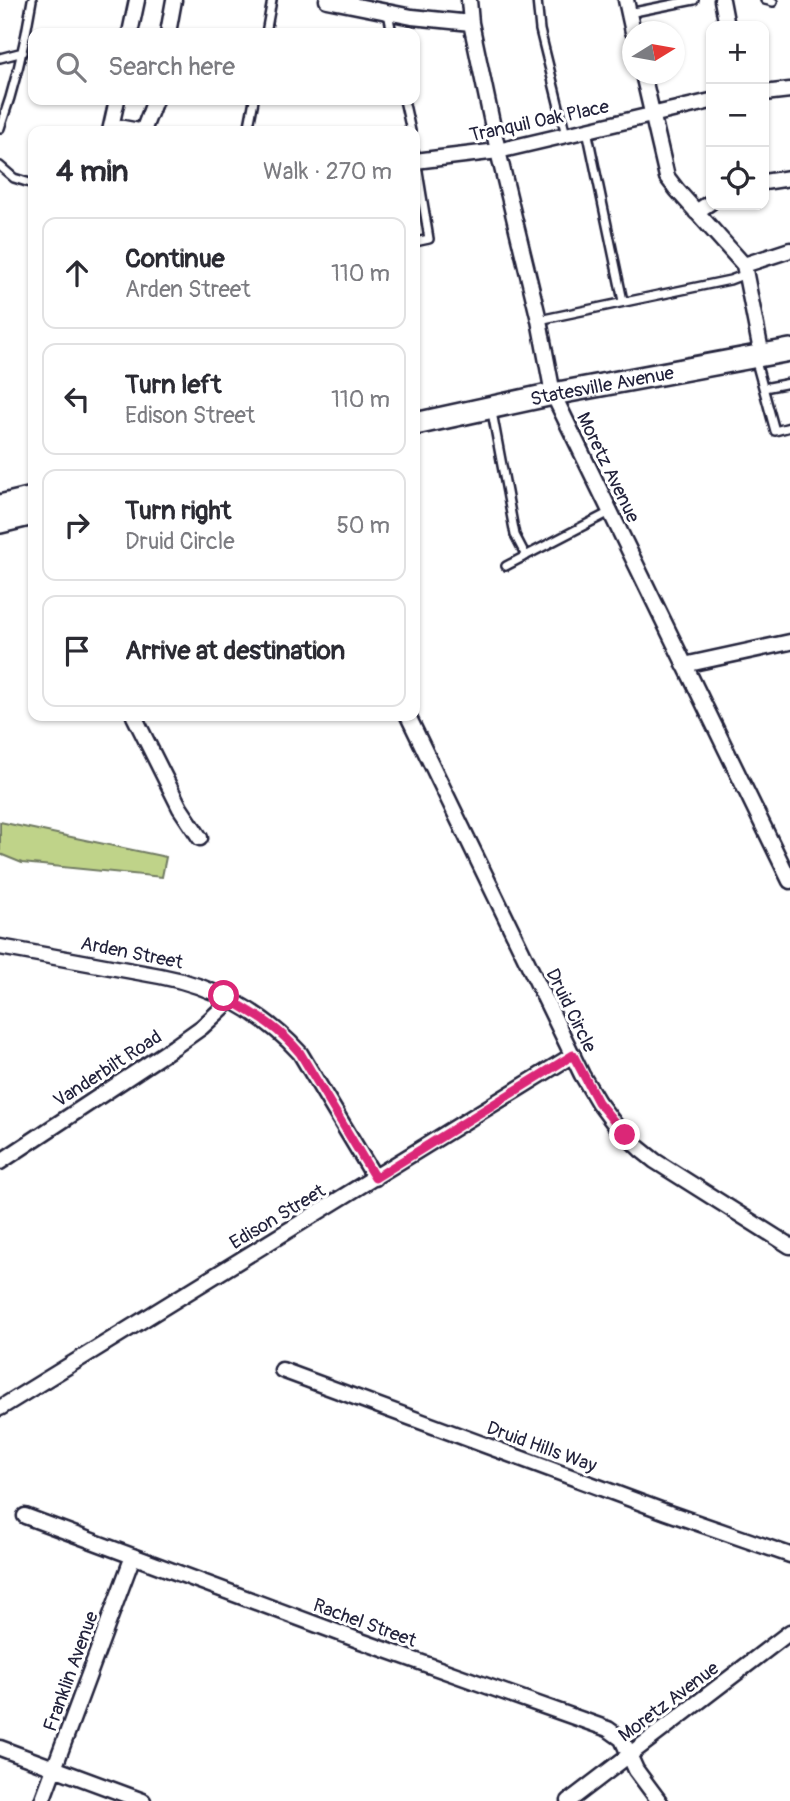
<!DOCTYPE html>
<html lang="en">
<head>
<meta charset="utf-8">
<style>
  body { margin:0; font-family:Pangolin,sans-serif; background:#f2f2f3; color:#2b2b33 }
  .controls { position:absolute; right:21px; top:21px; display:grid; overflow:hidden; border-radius:14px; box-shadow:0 2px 5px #0004 }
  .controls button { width:63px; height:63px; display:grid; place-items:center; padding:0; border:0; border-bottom:2px solid #e1e1e2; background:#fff; color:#2b2b33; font:35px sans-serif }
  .compass { position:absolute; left:622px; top:21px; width:63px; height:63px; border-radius:50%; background:#fff; box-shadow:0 2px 5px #0004; rotate:79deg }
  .stop { position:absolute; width:21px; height:21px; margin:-16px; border:5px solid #db2777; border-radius:50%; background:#fff }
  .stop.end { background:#db2777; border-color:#fff; box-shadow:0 2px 7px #0008 }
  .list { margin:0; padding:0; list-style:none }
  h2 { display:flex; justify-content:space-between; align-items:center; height:91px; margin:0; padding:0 28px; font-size:30px }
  h2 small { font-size:23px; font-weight:400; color:#7c7c81 }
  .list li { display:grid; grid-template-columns:46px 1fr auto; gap:21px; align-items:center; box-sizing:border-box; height:112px; margin:0 14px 14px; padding:0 14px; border:2px solid #e1e1e2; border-radius:14px }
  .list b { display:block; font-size:26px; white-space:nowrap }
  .list p { margin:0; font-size:23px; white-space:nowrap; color:#7c7c81 }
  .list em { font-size:23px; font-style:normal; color:#7c7c81 }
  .icon { flex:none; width:38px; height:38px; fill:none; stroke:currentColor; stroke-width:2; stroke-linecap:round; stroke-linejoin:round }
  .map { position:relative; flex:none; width:790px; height:1801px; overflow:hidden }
  .search { position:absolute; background:#fff; box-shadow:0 2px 5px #0004; left:28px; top:28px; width:392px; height:77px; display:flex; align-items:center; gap:18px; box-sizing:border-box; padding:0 24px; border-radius:14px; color:#7c7c81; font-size:26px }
  .panel { position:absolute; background:#fff; box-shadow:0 2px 5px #0004; left:28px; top:126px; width:392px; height:595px; border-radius:14px }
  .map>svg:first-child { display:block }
  .green { fill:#bfd389; stroke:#707a62; stroke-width:2 }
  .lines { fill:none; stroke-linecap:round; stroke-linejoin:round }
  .lane-casing { stroke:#22223b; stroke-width:12 }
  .street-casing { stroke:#22223b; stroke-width:19 }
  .secondary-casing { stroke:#22223b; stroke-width:26 }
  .lane { stroke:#fff; stroke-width:7 }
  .street { stroke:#fff; stroke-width:14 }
  .secondary { stroke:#fff; stroke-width:21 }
  .route { stroke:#db2777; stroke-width:9 }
  .labels { text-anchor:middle; stroke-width:6; stroke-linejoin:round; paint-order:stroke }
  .street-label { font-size:19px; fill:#22223b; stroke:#fff }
</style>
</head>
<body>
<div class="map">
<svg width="790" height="1801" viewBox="0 0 790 1801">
  <rect width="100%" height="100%" fill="#fff"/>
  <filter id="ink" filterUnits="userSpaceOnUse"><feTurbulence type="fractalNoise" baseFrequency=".0143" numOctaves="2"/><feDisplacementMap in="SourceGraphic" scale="14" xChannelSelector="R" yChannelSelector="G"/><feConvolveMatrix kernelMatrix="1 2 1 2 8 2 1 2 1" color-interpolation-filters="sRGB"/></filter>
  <g filter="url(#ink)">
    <path class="green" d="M0,822L166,857L162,877L22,863L0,854Z"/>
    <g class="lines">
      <defs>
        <path id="lane" d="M537,0L540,30L566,135
          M765,0L773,2
          M388,13L392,33
          M629,13L694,0
          M266,33L272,0
          M0,58L23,52
          M404,100L411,131
          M0,128C15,86 25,44 32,0
          M587,130L623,301
          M248,131L254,100
          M415,153L429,239L415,242
          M0,166L14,178L33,184
          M539,320L730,280L746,274
          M755,358L775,431L790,427
          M764,388L790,383
          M492,412L515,535L526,556
          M506,566L610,512"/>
        <path id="street" d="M327,0L412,17L471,23
          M469,0L471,23L498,151L539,320L553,394L790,881
          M626,0L633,32
          M722,0L727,26
          M130,33L137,0
          M168,33L174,0
          M643,74L667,177L677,190L744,265L762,356
          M764,93L790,90
          M112,126L139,131
          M110,131L117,100
          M143,131L155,100
          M415,161L498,151L711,101
          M764,182L790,178
          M696,212L711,202
          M744,265L790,250
          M684,665L790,642
          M134,716L180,808L200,838
          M408,716L582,1075L598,1102L616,1126L640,1149L655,1161L790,1246
          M0,947L160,976C214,986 264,1013 300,1053L375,1178
          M0,1162L174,1047L202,1027L231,1000
          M282,1370L666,1512L790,1555
          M0,1408L573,1055
          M25,1516L358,1640L608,1729L622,1739L636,1770L659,1801
          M0,1748L143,1801
          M42,1801L133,1556
          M569,1801L790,1632"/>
        <g id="secondary">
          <path id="s1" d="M415,424L553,394L790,350"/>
          <path d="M0,506L33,498"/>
          <path d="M0,522L33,514"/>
        </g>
      </defs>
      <use href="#lane" class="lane-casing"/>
      <use href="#street" class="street-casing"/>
      <use href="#secondary" class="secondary-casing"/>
      <use href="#lane" class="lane"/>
      <use href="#street" class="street"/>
      <use href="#secondary" class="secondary"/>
    </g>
  </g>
  <g class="lines" filter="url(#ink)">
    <path class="route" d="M224,996C256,1015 276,1025 300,1053L375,1178L573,1055L598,1102L625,1135"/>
  </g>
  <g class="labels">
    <g class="street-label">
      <text transform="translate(539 120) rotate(-12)" y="7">Tranquil Oak Place</text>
      <text dy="7" stroke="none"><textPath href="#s1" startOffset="191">Statesville Avenue</textPath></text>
      <text transform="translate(609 467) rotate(64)" y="7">Moretz Avenue</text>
      <text transform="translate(132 952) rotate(11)" y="7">Arden Street</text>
      <text transform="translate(572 1010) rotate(64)" y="7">Druid Circle</text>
      <text transform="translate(107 1068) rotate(-33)" y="7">Vanderbilt Road</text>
      <text transform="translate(277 1216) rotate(-31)" y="7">Edison Street</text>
      <text transform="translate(542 1446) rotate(20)" y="7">Druid Hills Way</text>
      <text transform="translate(365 1622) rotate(20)" y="7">Rachel Street</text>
      <text transform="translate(70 1671) rotate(-70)" y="7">Franklin Avenue</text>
      <text transform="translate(668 1701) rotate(-37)" y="7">Moretz Avenue</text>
    </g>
  </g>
</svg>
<div class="controls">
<button>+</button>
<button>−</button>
<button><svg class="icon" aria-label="locate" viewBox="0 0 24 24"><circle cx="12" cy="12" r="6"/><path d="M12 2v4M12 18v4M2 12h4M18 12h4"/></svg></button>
</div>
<svg class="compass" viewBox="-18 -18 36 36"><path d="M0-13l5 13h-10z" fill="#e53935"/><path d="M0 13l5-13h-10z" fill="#7c7c81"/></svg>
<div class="stop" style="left:224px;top:996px"></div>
<div class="stop end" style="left:625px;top:1135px"></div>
<div class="search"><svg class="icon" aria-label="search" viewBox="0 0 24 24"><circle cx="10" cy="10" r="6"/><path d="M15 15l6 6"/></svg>Search here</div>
<section class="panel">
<h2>4 min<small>Walk · 270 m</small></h2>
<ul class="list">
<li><svg class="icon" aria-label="ahead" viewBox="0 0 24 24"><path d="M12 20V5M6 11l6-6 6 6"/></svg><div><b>Continue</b><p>Arden Street</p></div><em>110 m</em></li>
<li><svg class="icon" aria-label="left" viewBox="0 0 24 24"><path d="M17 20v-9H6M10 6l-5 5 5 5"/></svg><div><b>Turn left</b><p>Edison Street</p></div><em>110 m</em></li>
<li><svg class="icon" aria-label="right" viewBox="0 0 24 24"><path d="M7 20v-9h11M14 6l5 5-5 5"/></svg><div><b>Turn right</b><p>Druid Circle</p></div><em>50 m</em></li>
<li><svg class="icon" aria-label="arrive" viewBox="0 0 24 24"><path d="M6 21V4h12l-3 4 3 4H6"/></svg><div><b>Arrive at destination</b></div></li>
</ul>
</section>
</div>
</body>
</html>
